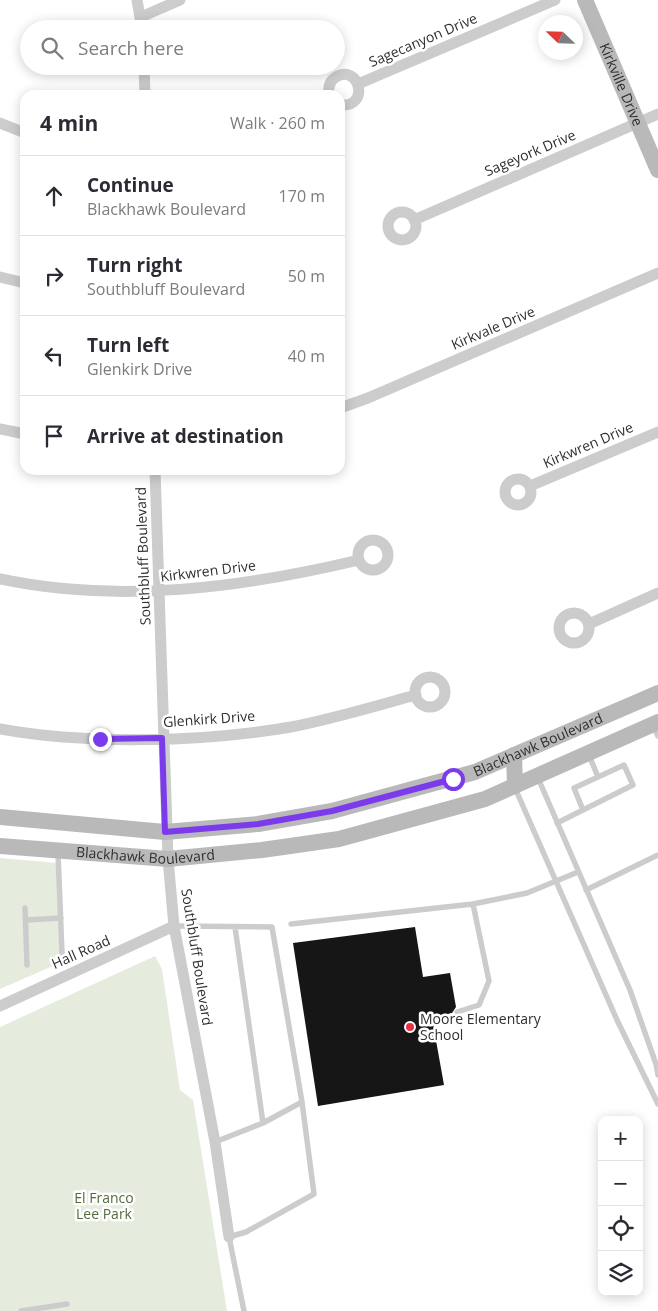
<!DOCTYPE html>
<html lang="en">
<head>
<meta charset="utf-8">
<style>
  body { margin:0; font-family:"Open Sans",sans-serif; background:#f7f7f7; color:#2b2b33 }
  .controls { position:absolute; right:15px; bottom:15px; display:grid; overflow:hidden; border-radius:10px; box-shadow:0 2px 12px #0003 }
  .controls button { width:45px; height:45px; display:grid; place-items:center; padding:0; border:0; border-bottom:1px solid #e1e1e2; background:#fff; color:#2b2b33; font:25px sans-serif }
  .compass { position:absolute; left:538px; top:15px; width:45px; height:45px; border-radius:50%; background:#fff; box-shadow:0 2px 12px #0003; rotate:293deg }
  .stop { position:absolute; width:15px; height:15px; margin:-11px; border:4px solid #7c3aed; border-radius:50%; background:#fff }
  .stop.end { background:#7c3aed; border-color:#fff; box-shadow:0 1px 5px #0008 }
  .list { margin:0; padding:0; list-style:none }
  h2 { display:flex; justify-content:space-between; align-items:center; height:65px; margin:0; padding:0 20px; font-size:21px }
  h2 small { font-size:16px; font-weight:400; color:#7c7c81 }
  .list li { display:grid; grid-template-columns:32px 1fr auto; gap:15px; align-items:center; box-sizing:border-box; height:80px; padding:0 20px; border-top:1px solid #e1e1e2 }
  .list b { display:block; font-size:19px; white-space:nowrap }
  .list p { margin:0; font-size:16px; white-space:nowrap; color:#7c7c81 }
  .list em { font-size:16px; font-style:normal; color:#7c7c81 }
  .icon { flex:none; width:28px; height:28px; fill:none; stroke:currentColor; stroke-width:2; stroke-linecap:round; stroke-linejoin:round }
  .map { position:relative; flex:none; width:658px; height:1311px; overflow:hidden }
  .search { position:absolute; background:#fff; box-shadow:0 2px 12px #0003; left:20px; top:20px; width:325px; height:55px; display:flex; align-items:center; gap:12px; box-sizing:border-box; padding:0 18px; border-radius:28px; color:#7c7c81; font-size:19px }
  .panel { position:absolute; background:#fff; box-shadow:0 2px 12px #0003; left:20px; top:90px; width:325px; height:385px; border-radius:15px }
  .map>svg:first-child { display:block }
  .green { fill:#e5ecdd }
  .building { fill:#161616 }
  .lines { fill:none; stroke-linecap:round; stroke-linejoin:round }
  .lane { stroke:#ccc; stroke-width:5.5 }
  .street { stroke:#ccc; stroke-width:11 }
  .secondary { stroke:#b9b9b9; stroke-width:16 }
  .route { stroke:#7c3aed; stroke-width:6 }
  .poi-dot { fill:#e63144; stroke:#fff; stroke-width:2 }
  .labels { text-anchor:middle; stroke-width:5; stroke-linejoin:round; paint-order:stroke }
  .street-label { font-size:14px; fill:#2f2f2f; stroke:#fff }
  .poi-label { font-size:14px; fill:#2f2f2f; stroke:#fff; text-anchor:start }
  .park-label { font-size:14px; fill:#536b3c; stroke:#fff }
</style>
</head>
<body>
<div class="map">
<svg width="658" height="1311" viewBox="0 0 658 1311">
  <rect width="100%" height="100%" fill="#fff"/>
  <path class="green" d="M0,858L58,863L62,953V962L0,989Z
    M155,956L162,969L180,1090L193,1100L227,1311H0V1027Z"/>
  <path class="building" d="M415,927L423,977L450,973L456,1007L452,1013L432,1018L444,1085L318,1106L293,943Z"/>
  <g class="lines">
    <path class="lane" d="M653,726L658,736
      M538,778L630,990L656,1064L658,1075
      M515,788L617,1020L658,1104
      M583,810L574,788L598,777
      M557,823L633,785L624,765L598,777L589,755
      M58,853L62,953
      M586,890L658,855
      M25,908L27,965
      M26,920L61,918
      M291,924L473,904L527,893L578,872
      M174,926L272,927L302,1102L263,1123L215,1142
      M235,927L263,1123
      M457,1012L479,1005L489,981L473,904
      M21,1311L67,1304
      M244,1311L229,1237L246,1232L314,1194L302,1102"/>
    <path class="street" d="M137,0L142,29
      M141,17L180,0
      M144,66L145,95
      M358,84L555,0
      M329,95C328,88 329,81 336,77C359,63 371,108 340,105
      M0,123L25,133
      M388 226a14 14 0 1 1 28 0a14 14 0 1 1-28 0Z
      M414,220L658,114
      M0,277L25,283
      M340,408L368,398L658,273
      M0,429L25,434
      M155,470L168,859L174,926L215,1142L229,1237
      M505 492a13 13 0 1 1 26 0a13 13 0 1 1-26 0Z
      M530,486L658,432
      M358 555a15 15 0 1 1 30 0a15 15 0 1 1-30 0Z
      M0,579C119,604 241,588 359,560
      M559 628a15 15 0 1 1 30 0a15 15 0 1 1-30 0Z
      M589,624L658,593
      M415 692a15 15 0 1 1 30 0a15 15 0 1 1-30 0Z
      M0,729C88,745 203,742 291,727C333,719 375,706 416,695
      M0,1006L174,926"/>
    <g class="secondary">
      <path id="s1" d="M585,0L658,170"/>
      <path d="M514,755L515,786"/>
      <path id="s2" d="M0,817L165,832L258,824L332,811L475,772L658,693"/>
      <path id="s3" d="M0,846L168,859L262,850L339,839L485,799L658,722"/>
    </g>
  </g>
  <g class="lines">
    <path class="route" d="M100,739L162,738L165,832L258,824L332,811L453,779"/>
  </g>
  <circle class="poi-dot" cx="410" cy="1027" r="5"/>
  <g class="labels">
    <g class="street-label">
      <text transform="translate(423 40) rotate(-23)" y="5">Sagecanyon Drive</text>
      <text dy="5" stroke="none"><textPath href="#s1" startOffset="92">Kirkville Drive</textPath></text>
      <text transform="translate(530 153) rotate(-23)" y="5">Sageyork Drive</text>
      <text transform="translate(493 328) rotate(-23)" y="5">Kirkvale Drive</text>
      <text transform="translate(588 445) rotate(-23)" y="5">Kirkwren Drive</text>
      <text transform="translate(143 556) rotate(-92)" y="5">Southbluff Boulevard</text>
      <text transform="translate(208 571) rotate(-7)" y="5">Kirkwren Drive</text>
      <text transform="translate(209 719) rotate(-4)" y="5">Glenkirk Drive</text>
      <text dy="5" stroke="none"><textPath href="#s2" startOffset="551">Blackhawk Boulevard</textPath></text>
      <text dy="5" stroke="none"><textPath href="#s3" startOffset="146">Blackhawk Boulevard</textPath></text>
      <text transform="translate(81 952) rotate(-24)" y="5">Hall Road</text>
      <text transform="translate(197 957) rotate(81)" y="5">Southbluff Boulevard</text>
    </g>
    <g class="poi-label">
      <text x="420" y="1024">Moore Elementary<tspan x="420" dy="16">School</tspan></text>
    </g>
    <g class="park-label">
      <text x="104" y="1203">El Franco<tspan x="104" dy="16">Lee Park</tspan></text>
    </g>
  </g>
</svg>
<div class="controls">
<button>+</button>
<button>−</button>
<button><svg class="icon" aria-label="locate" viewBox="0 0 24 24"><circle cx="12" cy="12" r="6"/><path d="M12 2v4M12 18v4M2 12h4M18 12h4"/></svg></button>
<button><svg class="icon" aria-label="layers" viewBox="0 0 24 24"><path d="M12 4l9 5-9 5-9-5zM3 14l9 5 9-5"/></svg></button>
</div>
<svg class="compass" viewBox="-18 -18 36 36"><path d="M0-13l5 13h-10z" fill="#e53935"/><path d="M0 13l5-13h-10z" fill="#7c7c81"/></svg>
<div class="stop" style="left:453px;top:779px"></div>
<div class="stop end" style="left:100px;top:739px"></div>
<div class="search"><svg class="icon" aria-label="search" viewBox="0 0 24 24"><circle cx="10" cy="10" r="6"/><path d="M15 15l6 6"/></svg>Search here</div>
<section class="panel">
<h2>4 min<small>Walk · 260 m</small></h2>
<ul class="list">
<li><svg class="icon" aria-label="ahead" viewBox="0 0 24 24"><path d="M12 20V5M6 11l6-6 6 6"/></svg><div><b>Continue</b><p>Blackhawk Boulevard</p></div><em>170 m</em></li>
<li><svg class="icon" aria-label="right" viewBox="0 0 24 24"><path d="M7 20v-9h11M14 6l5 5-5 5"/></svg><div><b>Turn right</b><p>Southbluff Boulevard</p></div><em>50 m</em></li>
<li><svg class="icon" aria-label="left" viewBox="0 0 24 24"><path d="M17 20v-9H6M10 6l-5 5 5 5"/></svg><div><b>Turn left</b><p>Glenkirk Drive</p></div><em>40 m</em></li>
<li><svg class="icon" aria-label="arrive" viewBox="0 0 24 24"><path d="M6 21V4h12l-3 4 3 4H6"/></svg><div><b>Arrive at destination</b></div></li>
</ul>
</section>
</div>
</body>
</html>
